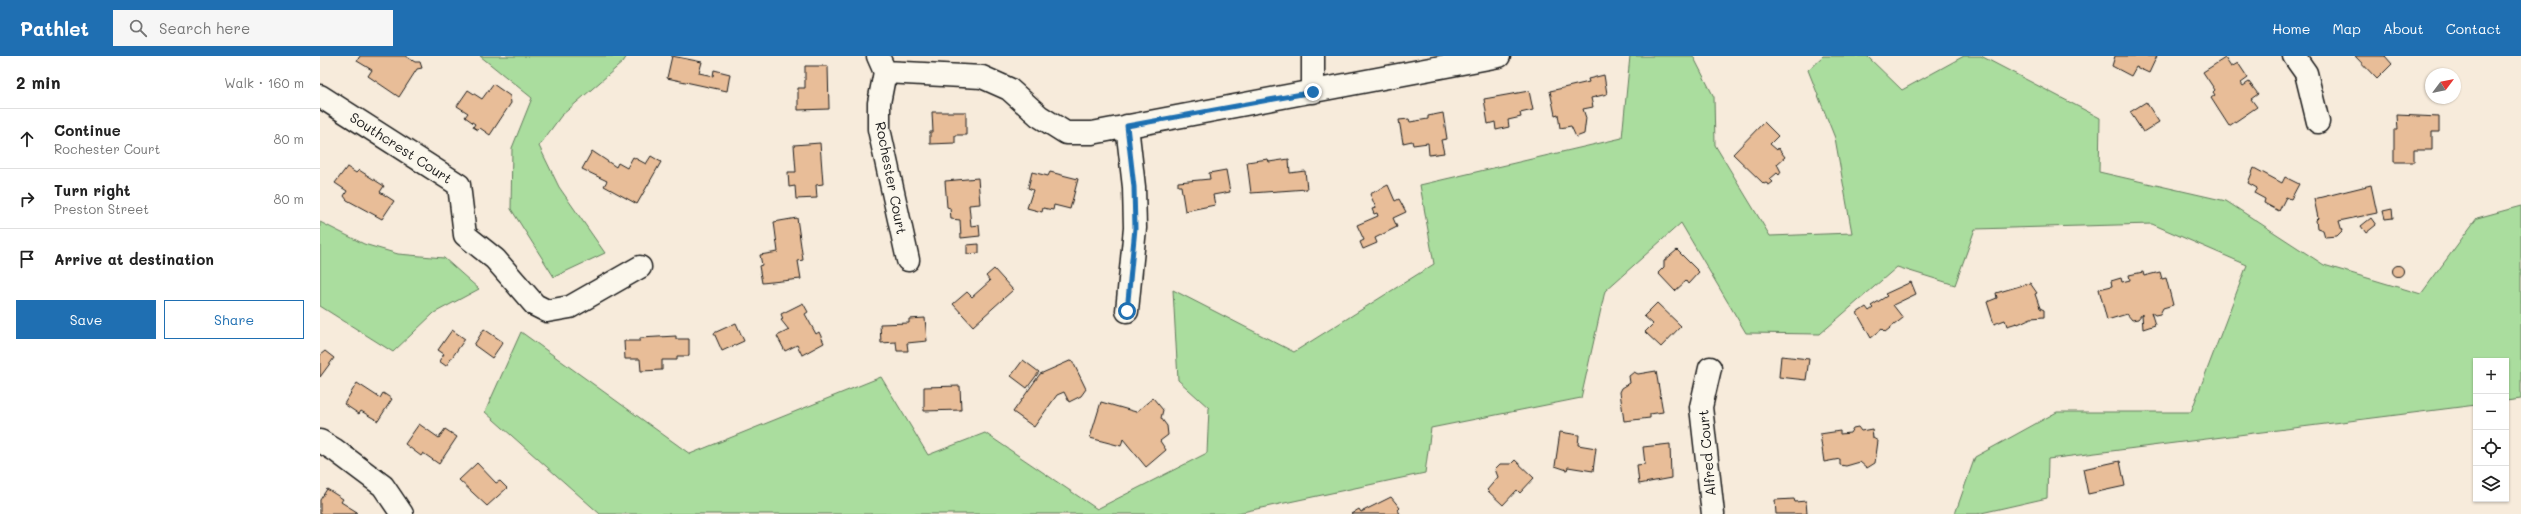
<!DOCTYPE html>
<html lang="en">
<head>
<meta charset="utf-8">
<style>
  body { margin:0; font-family:Mali,sans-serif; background:#f6f6f6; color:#222 }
  .controls { position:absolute; right:12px; bottom:12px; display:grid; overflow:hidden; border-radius:0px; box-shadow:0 1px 3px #0004 }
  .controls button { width:36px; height:36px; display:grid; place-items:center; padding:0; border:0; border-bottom:1px solid #e0e0e0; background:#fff; color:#222; font:20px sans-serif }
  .compass { position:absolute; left:2105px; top:12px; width:36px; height:36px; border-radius:50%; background:#fff; box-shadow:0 1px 3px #0004; rotate:58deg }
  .stop { position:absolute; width:12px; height:12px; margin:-9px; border:3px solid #1f6fb2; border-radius:50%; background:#fff }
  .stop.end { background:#1f6fb2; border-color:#fff; box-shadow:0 1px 4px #0008 }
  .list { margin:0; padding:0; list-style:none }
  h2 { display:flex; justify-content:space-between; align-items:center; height:52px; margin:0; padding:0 16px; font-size:17px }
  h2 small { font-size:13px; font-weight:400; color:#767676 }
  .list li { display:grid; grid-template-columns:26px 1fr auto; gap:12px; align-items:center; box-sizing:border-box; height:60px; padding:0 16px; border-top:1px solid #e0e0e0 }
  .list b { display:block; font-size:15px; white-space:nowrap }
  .list p { margin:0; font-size:13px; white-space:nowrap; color:#767676 }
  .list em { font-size:13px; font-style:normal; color:#767676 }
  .actions { display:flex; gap:8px; padding:12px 16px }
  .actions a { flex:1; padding:9px 0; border:1px solid #1f6fb2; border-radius:0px; text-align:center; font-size:14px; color:#1f6fb2 }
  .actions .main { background:#1f6fb2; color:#fff }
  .icon { flex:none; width:22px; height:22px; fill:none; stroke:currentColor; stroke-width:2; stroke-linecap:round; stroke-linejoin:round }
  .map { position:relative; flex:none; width:2201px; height:458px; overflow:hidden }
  header { display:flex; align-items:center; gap:24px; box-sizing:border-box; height:56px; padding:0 20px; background:#1f6fb2; color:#fff }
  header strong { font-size:19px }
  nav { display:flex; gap:22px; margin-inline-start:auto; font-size:14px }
  .search { width:280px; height:36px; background:#f6f6f6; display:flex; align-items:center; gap:10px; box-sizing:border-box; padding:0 14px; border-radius:0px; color:#767676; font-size:15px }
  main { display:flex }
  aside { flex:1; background:#fff }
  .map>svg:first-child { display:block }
  .green { fill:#aadd9e; stroke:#637c5d }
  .building { fill:#e8bd98; stroke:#1c1c1c }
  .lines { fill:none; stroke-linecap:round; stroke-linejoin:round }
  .minor-casing { stroke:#1c1c1c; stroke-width:25 }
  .minor { stroke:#fbf7ec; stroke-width:22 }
  .route { stroke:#1f6fb2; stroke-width:5 }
  .labels { text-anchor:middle; stroke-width:3; stroke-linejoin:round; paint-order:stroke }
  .street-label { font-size:14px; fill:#1c1c1c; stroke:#fbf7ec }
</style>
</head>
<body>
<header>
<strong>Pathlet</strong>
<div class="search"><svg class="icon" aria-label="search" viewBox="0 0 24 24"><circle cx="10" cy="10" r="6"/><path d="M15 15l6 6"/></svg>Search here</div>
<nav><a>Home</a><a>Map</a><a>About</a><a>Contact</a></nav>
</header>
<main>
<aside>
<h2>2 min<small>Walk · 160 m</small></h2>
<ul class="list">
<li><svg class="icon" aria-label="ahead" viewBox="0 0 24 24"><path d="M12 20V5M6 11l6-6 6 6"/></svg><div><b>Continue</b><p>Rochester Court</p></div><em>80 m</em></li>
<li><svg class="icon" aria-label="right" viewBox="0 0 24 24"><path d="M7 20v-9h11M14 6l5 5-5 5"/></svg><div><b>Turn right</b><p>Preston Street</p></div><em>80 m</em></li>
<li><svg class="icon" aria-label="arrive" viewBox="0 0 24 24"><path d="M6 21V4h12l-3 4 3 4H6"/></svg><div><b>Arrive at destination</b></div></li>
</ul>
<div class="actions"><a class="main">Save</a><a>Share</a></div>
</aside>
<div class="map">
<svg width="2201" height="458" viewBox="0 0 2201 458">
  <rect width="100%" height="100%" fill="#f7ebdb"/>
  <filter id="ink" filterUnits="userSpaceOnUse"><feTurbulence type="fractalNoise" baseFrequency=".025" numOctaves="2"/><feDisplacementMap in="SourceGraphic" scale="8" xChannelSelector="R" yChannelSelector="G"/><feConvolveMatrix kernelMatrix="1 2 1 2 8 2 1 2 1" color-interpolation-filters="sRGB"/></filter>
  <g filter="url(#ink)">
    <path class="green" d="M160,0H307L303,6L241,60L219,90L239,131L285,197L234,221L191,153L192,92L212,42Z
      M1310,0H1373L1394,41L1395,89L1450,180L1532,177L1515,82L1488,14L1503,0H1547L1582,34L1644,0H1661L1780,62L1779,116L1906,145L2004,209L2101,238L2157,162L2201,150V343L2186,345V305H2156V349L1728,403L1727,442L1657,458H1635L1655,401L1737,356H1871L1927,209L1832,168L1655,173L1635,229L1577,211L1500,278L1426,277L1361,167L1285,235L1261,342L1111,372L1105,417L913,458H280L165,356L201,276L370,398L561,321L608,399L665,377L777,453L887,397L889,352L858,324L853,234L974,296L1114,208L1100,129L1302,82Z
      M0,166L44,188L78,198L124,202L159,233L114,257L73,296L0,250Z"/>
    <path class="building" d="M40,0H85L95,6H100L102,12L97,13L79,41L48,20L52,14L37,5Z
      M352,0L382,6L379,17L393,20L394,14L410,18L407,35L347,22Z
      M1795,0H1837L1829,17L1816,11L1811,20L1792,10Z
      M2035,0H2065L2072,8L2057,23Z
      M1905,2L1911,11L1918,7L1928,22L1921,27L1923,30L1929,26L1938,38L1931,43L1937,51L1909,70L1891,42L1895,39L1893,36L1895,34L1883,16Z
      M485,10H508L509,53L478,54V32H485Z
      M1284,19L1287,38L1271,42L1273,51L1263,53L1266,62L1264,78L1256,81L1251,70L1240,72L1238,58L1235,59L1230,35L1269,26L1268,23Z
      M173,28L190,40L191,47L170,79L160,72L158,74L153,71L155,68L145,61L148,57L137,50L148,34L162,43Z
      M1209,35L1213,54L1200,57L1201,61L1188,64L1189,71L1176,74L1175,66L1168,68L1164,43Z
      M1826,46L1839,66L1823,76L1810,56Z
      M612,56H646V79H635V87L610,88V76H613Z
      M1123,57L1127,83L1121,84L1124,97L1109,99L1108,87L1093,89L1092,85L1083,87L1079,64L1089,63L1090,66L1108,63V60Z
      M2077,59L2119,61V76H2112V94H2094V106H2074V74H2078Z
      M1444,66L1458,80L1450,88L1457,94L1458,92L1465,101L1457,108L1461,116L1459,119L1457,117L1450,123L1453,126L1449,129L1446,127L1444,128L1413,98Z
      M500,87L503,128L496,129L497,142L476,143L475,130L469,131L468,116H476L474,89Z
      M272,95L296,111L298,107L307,112L313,101L326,108L331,100L341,106L317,148L284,130L287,125L262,113Z
      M948,103L949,106L969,103L970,117L985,115L987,133L931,137L927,106Z
      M27,111L36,117L39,114L64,130L60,136L74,145L62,163L27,144L24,140L27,135L15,127Z
      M1934,112L1962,127L1965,121L1979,128L1971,143L1966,141L1959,155L1944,147L1945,143L1934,137L1937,132L1928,127Z
      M906,114L910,136L893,139L895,149L865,155L861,130H858V126L890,123L889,117Z
      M712,116L728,120L730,116L758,123L750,153L734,149L733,154L723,152L722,156L707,152L713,134L708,132Z
      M658,122L660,148L649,149L651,170L659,169L660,180L641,182L640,164L631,163L630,152L627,151L625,125Z
      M1068,129L1075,145L1079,143L1086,156L1073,162L1077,171L1055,182L1057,187L1043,193L1040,186L1044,184L1037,169L1058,160L1057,157L1054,158L1052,153L1056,152L1050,138Z
      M2051,129L2057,157L2019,165L2022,175L2017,180L2005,181L2003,174L1997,172L1996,164L1998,162L1994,143Z
      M2072,153L2073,162L2065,163L2063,155Z
      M477,162L483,204L478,205L481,223L442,227L439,210L442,209L440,199L458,196L454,166Z
      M2051,162L2056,169L2046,177L2041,170Z
      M659,188V197L647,198V189Z
      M1357,194L1379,216L1368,228L1366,225L1355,235L1338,217L1344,211V205Z
      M2072.5 215a5.5 5.5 0 1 1 11 0a5.5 5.5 0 1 1-11 0Z
      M674,213L693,234L653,270L633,248L647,236L652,241L670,225L666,220Z
      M1823,216L1824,220L1840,216L1842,223L1846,222L1853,249L1843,252L1840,258L1835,259L1831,256L1835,269L1823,273L1822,258L1818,263L1812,264L1807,258L1787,264L1779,233L1792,230L1791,225L1801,222L1802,226L1810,224L1809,219Z
      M1591,226L1596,238L1573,249L1583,262L1565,276L1562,273L1551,282L1537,257L1546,251L1549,255L1553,252L1551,250L1567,240L1565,238Z
      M1710,227L1717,237L1715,238L1720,252L1724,254V261L1711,262L1698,268L1697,267L1687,270L1685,264L1674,268L1667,246L1677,242L1676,237Z
      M483,247L488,256L485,258L496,278L499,276L504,287L482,299L477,289L465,295L457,280L469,274L461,264L463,263L461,258Z
      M1337,247L1361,270L1341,291L1325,276L1333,268L1324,260Z
      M605,262L607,285L587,287L588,295H577L576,286L561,287L560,268L589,267V263Z
      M416,267L424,285L402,295L394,277Z
      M164,273L183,286L172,302L154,289Z
      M132,274L145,283L126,310L119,305L124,298L118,294Z
      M356,280V283H369V300H357V304H342V314L321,315L320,303H305L304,285H320V282Z
      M5,295L14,302L0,321V299Z
      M1461,300L1489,303L1486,324L1459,321Z
      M703,304L719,316L707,332L691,320Z
      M752,304L766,333L761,340L749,346L744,336L737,339L714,371L693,356L720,318Z
      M1336,315L1343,356L1330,358V362L1304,365L1300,336L1302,332L1310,327L1309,320L1314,316L1318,318Z
      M37,327L60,342L63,337L72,343L58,365L41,355L39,358L24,348Z
      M640,330L641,354L604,355V331Z
      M833,342L843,354L841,362L847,370L848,379L840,385L846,394L826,411L803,383L801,390L770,382L781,346L816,356Z
      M99,368L119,382L125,373L137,381L119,408L103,397L101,400L85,388Z
      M1538,371L1541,375L1552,373L1553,382L1558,385L1555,407L1547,412L1540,406L1526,410L1520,409V403L1504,406L1500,378L1520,375V378L1530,377L1533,372Z
      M1240,376L1259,379L1258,389L1276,392L1273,415L1248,411L1247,414L1235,410Z
      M1350,388L1351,422L1319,428L1317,409L1325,408L1323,391Z
      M1195,404L1214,422L1200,437L1197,434L1183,449L1167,434L1178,421L1175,413L1180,408H1191Z
      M1800,405L1805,430L1768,438L1763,413Z
      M157,407L176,427L180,425L187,432L167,450L139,424Z
      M7,433L23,443L21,446L37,456L35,458H0V444Z
      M1071,441L1080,452L1078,454L1080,458H1031L1039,453L1041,456Z
      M1474,443L1475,446L1486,445L1487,458H1456L1455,444Z"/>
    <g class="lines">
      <defs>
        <path id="minor" d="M558,0L565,16L662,21L689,33L719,60L746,77H772L1179,0
          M993,0V36
          M1974,0L1986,17L1998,66
          M565,16L559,47V73L588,204
          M0,40L139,129L145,179L175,203L215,249L227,255L250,251L320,211
          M807,255L815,172L814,131L807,70
          M1390,312L1381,351L1393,458
          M0,385L15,394L63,430L82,458"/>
      </defs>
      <use href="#minor" class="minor-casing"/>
      <use href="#minor" class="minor"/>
    </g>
  </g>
  <g class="lines" filter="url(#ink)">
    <path class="route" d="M807,255L815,172L814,131L807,70L993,36"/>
  </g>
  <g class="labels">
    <g class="street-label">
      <text transform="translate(81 92) rotate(33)" y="5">Southcrest Court</text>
      <text transform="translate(571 122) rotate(79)" y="5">Rochester Court</text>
      <text transform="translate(1387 397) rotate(-95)" y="5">Alfred Court</text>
    </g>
  </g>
</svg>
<div class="controls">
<button>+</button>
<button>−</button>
<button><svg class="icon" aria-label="locate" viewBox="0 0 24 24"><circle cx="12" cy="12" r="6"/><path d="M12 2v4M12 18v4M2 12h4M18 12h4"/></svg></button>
<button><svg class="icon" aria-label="layers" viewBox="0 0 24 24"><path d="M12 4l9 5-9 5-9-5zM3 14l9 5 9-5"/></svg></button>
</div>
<svg class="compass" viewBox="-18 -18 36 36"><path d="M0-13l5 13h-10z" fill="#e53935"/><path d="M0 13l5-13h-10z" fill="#767676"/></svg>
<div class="stop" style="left:807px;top:255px"></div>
<div class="stop end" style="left:993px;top:36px"></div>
</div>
</main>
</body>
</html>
